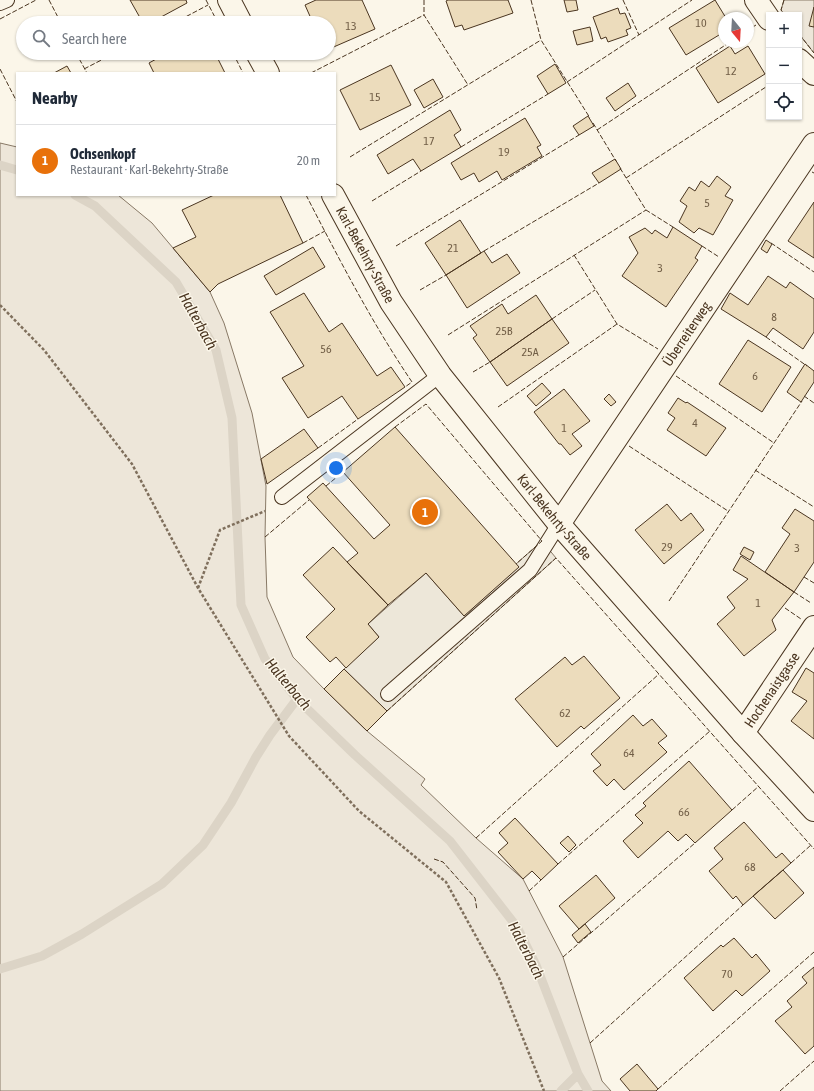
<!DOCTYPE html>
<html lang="en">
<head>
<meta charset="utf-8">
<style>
  body { margin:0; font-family:"Asap Condensed",sans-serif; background:#f2f2f3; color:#1f2937 }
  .controls { position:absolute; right:12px; top:12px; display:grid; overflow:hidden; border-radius:0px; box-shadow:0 1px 3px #0004 }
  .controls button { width:36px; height:36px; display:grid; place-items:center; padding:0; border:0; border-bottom:1px solid #e0e1e3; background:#fff; color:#1f2937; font:20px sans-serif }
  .compass { position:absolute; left:718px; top:12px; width:36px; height:36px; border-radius:50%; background:#fff; box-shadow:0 1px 3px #0004; rotate:162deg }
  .you { position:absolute; left:336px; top:468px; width:14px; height:14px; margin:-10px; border:3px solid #fff; border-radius:50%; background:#1a73e8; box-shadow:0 0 0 6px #1a73e833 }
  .badge { display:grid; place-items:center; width:26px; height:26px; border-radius:50%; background:#c62828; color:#fff; font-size:13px; font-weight:700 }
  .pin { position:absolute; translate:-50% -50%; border:2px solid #fff; box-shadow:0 1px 4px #0006 }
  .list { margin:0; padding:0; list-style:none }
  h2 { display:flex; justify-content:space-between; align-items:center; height:52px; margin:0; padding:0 16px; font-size:17px }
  h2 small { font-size:13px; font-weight:400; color:#747a83 }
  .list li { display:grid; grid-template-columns:26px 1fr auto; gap:12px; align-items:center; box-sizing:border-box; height:72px; padding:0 16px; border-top:1px solid #e0e1e3 }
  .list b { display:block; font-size:15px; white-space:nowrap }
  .list p { margin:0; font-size:13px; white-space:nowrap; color:#747a83 }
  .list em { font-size:13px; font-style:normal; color:#747a83 }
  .icon { flex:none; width:22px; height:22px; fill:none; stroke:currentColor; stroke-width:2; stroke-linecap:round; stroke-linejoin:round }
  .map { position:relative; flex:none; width:814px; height:1091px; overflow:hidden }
  .search { position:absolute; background:#fff; box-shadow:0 1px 3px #0004; left:16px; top:16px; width:320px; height:44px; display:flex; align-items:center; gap:10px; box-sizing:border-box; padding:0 14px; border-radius:22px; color:#747a83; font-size:15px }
  .panel { position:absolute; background:#fff; box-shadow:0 1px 3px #0004; left:16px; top:72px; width:320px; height:124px; border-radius:0px }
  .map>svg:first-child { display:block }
  .green { fill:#ede6d9; stroke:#887966 }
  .parking { fill:#ede7d9; stroke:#887966 }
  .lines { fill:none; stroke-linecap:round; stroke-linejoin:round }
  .stream { stroke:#dcd4c6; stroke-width:9 }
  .building { fill:#ecdcbc; stroke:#4a3520 }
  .service-casing { stroke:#4a3520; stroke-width:16 }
  .minor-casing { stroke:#4a3520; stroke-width:24 }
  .path { stroke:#7f6f5c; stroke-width:2.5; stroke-dasharray:3 2; stroke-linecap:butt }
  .service { stroke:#fbf6e9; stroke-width:14 }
  .minor { stroke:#fbf6e9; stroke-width:22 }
  .fence { stroke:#4a3520; stroke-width:1; stroke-dasharray:5 2; stroke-linecap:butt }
  .labels { text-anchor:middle; stroke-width:3; stroke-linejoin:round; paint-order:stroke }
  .number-label { font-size:12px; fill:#725f47 }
  .street-label { font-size:14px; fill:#4a3520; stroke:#fbf6e9 }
  .water-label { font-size:15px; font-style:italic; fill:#4a3520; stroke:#fbf6e9 }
</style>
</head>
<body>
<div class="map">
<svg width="814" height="1091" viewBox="0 0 814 1091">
  <rect width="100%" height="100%" fill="#fbf6e9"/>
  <path class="green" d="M784,0H814V53L799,34V15H785L781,10Z
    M0,143L17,147V195H118L152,223L210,292L224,323L252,413L266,486L265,537L267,597L293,657L324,689L367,731L425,779L421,785L476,838L523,879L563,957L602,1081L611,1091H0Z"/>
  <path class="parking" d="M542,541L556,558L387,711L344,669L379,637L368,624L426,573L464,616L518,567L516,564Z"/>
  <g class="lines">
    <path class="stream" d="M0,165L17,170
      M75,195L95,206L176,282L216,350L232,418L241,605L265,659L297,699L355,755L450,841L517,927L536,965L578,1074L588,1091
      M0,969L42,956L82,934L162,884L203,845L231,803L256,757L270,735L297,699
      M561,1091L578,1074"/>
  </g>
  <path class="building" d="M130,0H186L187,3L150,23H143Z
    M316,0H362L375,29L329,49V23H313L305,5Z
    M448,0H508L513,13L464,30L462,25L455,27L446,1Z
    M564,0H576L578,10L567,12Z
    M715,0L726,18H724V32L686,55L669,28Z
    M814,7V27L809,26Z
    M618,8L620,14L625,13L631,28L626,30L628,35L608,42L606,37L601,39L593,17Z
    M590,27L593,41L577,45L573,31Z
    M730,46L735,54L748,46L765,74L718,103L696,68Z
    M167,53H208L210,58L216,55L225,73H154L149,63Z
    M555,64L566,83L548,94L537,76Z
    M391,65L411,105L360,130L340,90Z
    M67,66L71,73H54Z
    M433,79L443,97L424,108L414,90Z
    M628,83L636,96L615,111L606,98Z
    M450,110L461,130L454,135L461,147L421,171L413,159L388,174L377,155Z
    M588,116L594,126L579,135L573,126Z
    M525,118L541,145L537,147L542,156L502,180L497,171L479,182L474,173L461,180L451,163Z
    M615,159L621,169L599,183L592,173Z
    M717,176L731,187L725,196L733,200L713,235L699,228L694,233L679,222L687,206L680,201L689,187L695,191L701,181L709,187Z
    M214,195H280L303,243L218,284L210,292L173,248L196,237L182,210Z
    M814,202V258L788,241Z
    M460,220L481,253L446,275L425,243Z
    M673,227L702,246L695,258L698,260L666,307L622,276L638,253L629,237L645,228L652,234L655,230L667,238Z
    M766,240L772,244L767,253L761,249Z
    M313,247L325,267L276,295L264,276Z
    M484,251L492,263L507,254L520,273L467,308L446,275Z
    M768,276L786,288L790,282L814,299V332L803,349L773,328L766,337L721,309L730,293L748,305Z
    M304,293L329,332L342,323L377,376L391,367L405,387L358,419L342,396L308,418L282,378L304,366L270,312Z
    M536,295L552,319L490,362L473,338L477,335L470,326L502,304L508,314Z
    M552,319L569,343L507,386L490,362Z
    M748,340L791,367L762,412L719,384Z
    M805,364L814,371V382L801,402L787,392Z
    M542,383L551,393L536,406L527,396Z
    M564,389L590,421L572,434L582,446L570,455L561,444H559L534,412Z
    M609,394L616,402L611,406L604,399Z
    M678,398L686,403L687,402L726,428L706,456L667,430L675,418L668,413Z
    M395,427L519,567L464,616L426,573L388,605L347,562L358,553L307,497L323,483L374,539L390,525L343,472Z
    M304,429L318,448L267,484L261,459Z
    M667,504L681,521L691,513L704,530L664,564L635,530Z
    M795,509L814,521V562L794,592L765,572L790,534L782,528Z
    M333,547L388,605L368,624L379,637L346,668L336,657L330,662L306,637L335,609L303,575Z
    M744,547L754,552L750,560L740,554Z
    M741,556L794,592L772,620L776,630L744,656L717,624L735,608L727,597L748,579L733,570Z
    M584,656L620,698L584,729L581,726L557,747L515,699L565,657L572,665Z
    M806,668L814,673V739L791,721L807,701L792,692Z
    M344,669L387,711L367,731L324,689Z
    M633,715L643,726L652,719L667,736L658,743L667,752L624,790L614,779L607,786L593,771L601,765L591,754Z
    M689,761L732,810L695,843L686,834L678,841L668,831L638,858L623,841L643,823L635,815L646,806L643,803Z
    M515,818L558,864L541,880L532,871L523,879L498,852L508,843L499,833Z
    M744,822L776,858L782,853L791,863L743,905L736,896L733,899L709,871L723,859L714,848Z
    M568,836L576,845L569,852L560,843Z
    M783,870L804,893L775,919L753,896Z
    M596,875L615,898L579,929L559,906Z
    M585,924L591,932L578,943L572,935Z
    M734,938L752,958L756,954L770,971L742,996L736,990L713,1011L684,978L721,945L723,947Z
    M814,967V1046L805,1054L775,1021L792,1007L787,1001L807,983L802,977Z
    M637,1064L658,1089L656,1091H630L620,1079Z"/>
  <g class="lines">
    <defs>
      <path id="service" d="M0,3L7,0
        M282,497L440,375
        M388,694L530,570L559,524"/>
      <g id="minor">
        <path d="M229,0L241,23"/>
        <path d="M756,0L769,19"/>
        <path d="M257,53L268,73"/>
        <path d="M799,60L814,74"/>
        <path id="s1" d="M333,195L391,302L440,375L559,524L743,733L814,810"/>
        <path id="s2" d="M559,524L814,144"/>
        <path id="s3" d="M743,733L814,627"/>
      </g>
    </defs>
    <use href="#service" class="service-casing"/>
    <use href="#minor" class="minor-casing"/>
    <path class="path" d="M0,305L44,350L132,464L198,588L289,736L359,811L446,882L499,978L544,1091
      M198,588L220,530L265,511"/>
    <use href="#service" class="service"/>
    <use href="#minor" class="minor"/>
    <path class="fence" d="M49,0L61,23
      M206,0L218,23
      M424,0V15L468,85
      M531,0L541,40L590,118
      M623,0L639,35
      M784,0L781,10L785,15
      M0,19L36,0
      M174,23L208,5
      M748,30L756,25
      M799,34L814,53
      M76,53L87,73
      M233,53L243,73
      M0,69L17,102
      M84,69L115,53
      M311,73L424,15
      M567,82L692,0
      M593,123L616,161
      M597,130L730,42
      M461,147L548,94
      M350,157L541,40
      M620,168L646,210L673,227
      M812,172L814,173
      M626,178L769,85
      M306,195C339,259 372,323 412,382L405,387
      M372,201L421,171
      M303,243L325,231
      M771,243L814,272
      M396,246L579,135
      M702,246L719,257
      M484,251L599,183
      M574,255L617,324L658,349
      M420,290L446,275
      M552,319L595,290
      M448,335L646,210
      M766,337L807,366
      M473,372L490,362
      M676,376L774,443
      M804,396L814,403
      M498,407L617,324
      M395,427L426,404L542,541L516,564
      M629,446L728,511
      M318,448L358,419
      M755,470L814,507
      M326,486L343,472
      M265,537L309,500
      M804,577L814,583
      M794,592L811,603
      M669,601L802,401
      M785,608L801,619
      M387,711L556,558L814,849
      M732,810L759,786
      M476,838L659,674
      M434,859L443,862L475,898L477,910
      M791,863L811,845
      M558,864L710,731
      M529,891L541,880
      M563,957L695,843
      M590,1043L743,905
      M658,1089L814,952
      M780,1091L814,1061"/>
  </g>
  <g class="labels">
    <g class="number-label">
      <text x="701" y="27">10</text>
      <text x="351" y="30">13</text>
      <text x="731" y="75">12</text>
      <text x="375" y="101">15</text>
      <text x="429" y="145">17</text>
      <text x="504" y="156">19</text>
      <text x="707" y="207">5</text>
      <text x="453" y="252">21</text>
      <text x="660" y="272">3</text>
      <text x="774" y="321">8</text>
      <text x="504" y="335">25B</text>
      <text x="326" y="353">56</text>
      <text x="530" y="356">25A</text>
      <text x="755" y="380">6</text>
      <text x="695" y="427">4</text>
      <text x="564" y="432">1</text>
      <text x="667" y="551">29</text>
      <text x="797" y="552">3</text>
      <text x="758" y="607">1</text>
      <text x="565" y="717">62</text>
      <text x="629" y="757">64</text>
      <text x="684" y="816">66</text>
      <text x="750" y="871">68</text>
      <text x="727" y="978">70</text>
    </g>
    <g class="street-label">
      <text dy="5" stroke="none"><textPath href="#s1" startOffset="68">Karl-Bekehrty-Straße</textPath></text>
      <text dy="5" stroke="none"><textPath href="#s2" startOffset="229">Überreiterweg</textPath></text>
      <text dy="5" stroke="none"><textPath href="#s1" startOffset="392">Karl-Bekehrty-Straße</textPath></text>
      <text dy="5" stroke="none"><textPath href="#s3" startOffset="52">Hochenaistgasse</textPath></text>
    </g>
    <g class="water-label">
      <text transform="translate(198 321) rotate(61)" y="5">Halterbach</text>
      <text transform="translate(288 684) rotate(50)" y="5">Halterbach</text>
      <text transform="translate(526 950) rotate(63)" y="5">Halterbach</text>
    </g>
  </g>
</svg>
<div class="controls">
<button>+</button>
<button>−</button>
<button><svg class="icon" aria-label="locate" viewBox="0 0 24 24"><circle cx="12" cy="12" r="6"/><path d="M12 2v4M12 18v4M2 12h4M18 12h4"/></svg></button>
</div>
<svg class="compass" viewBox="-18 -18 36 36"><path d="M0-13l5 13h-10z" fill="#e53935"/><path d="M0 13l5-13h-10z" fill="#747a83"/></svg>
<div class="you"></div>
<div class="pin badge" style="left:425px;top:512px;background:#e8710a">1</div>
<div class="search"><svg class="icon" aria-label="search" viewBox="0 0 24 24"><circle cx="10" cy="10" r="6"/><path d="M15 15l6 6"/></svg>Search here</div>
<section class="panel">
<h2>Nearby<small></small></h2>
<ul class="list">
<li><span class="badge" style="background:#e8710a">1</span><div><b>Ochsenkopf</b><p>Restaurant · Karl-Bekehrty-Straße</p></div><em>20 m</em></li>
</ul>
</section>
</div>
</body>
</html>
